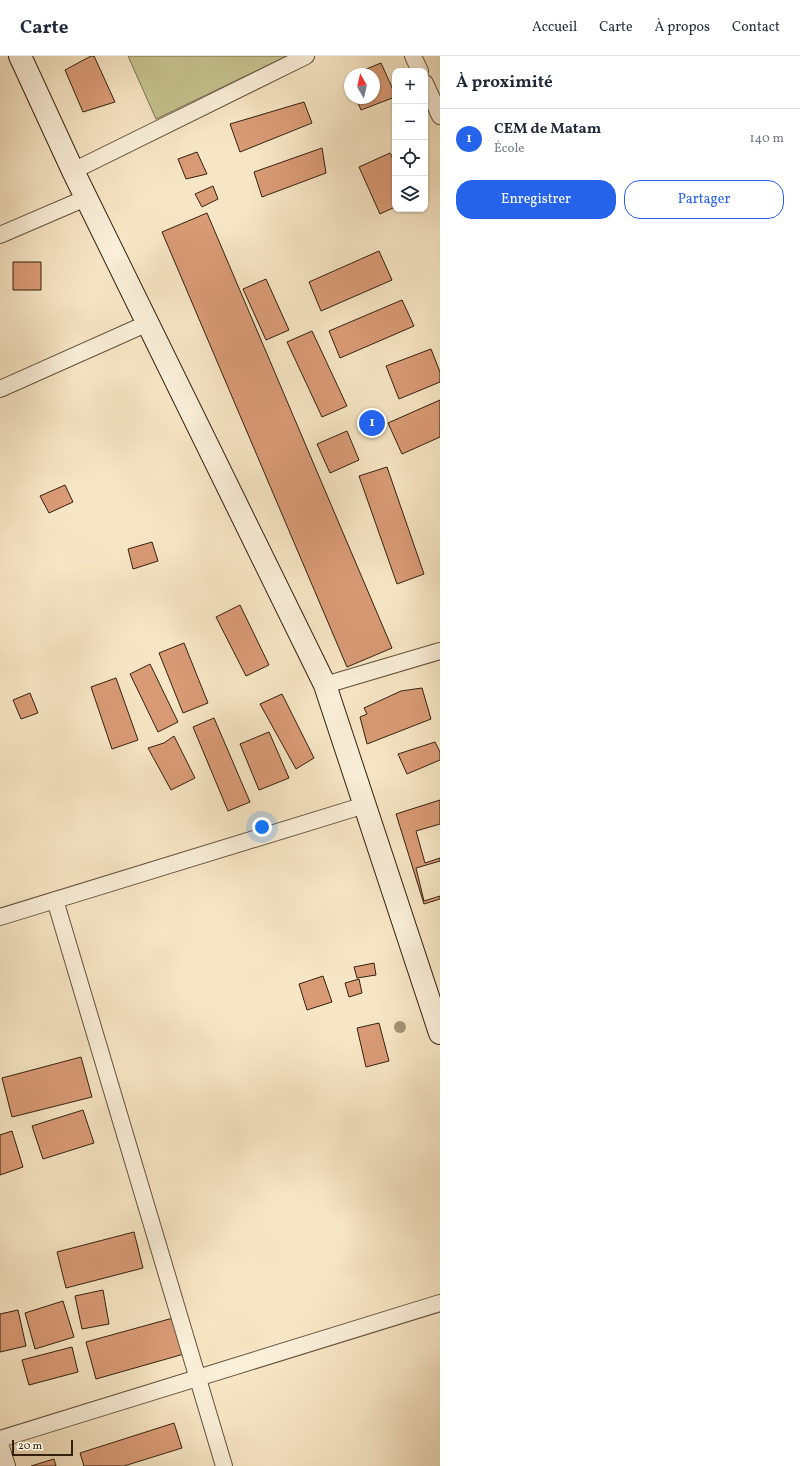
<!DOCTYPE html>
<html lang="fr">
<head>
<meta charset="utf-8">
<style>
  body { margin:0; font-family:Vollkorn,serif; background:#f2f2f3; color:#1f2937 }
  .controls { position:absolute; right:12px; top:12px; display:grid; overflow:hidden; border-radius:8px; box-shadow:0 1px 3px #0004 }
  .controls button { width:36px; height:36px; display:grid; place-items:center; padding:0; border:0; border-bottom:1px solid #e0e1e3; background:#fff; color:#1f2937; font:20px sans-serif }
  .compass { position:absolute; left:344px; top:12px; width:36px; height:36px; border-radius:50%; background:#fff; box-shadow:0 1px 3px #0004; rotate:352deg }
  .scale { position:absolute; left:12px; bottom:10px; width:61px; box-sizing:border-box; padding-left:4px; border:2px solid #33200d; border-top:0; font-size:11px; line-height:14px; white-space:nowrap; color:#33200d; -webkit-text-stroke:3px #faefd9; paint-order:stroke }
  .you { position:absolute; left:262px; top:771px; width:14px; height:14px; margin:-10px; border:3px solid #fff; border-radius:50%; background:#1a73e8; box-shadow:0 0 0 6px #1a73e833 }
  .badge { display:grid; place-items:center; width:26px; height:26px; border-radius:50%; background:#2563eb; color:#fff; font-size:13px; font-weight:700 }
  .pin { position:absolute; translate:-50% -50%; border:2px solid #fff; box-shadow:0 1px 4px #0006 }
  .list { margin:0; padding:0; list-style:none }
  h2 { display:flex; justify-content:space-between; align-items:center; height:52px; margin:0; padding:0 16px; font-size:17px }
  h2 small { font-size:13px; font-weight:400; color:#747a83 }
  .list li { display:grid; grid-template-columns:26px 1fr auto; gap:12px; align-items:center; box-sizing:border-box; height:60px; padding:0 16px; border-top:1px solid #e0e1e3 }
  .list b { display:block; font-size:15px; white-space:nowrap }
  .list p { margin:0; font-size:13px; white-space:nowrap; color:#747a83 }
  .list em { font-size:13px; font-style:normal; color:#747a83 }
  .actions { display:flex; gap:8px; padding:12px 16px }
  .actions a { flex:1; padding:9px 0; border:1px solid #2563eb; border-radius:16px; text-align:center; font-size:14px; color:#2563eb }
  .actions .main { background:#2563eb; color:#fff }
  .icon { flex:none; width:22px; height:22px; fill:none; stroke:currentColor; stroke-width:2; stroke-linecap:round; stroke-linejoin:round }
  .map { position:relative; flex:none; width:440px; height:1410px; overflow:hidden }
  header { display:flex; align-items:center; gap:24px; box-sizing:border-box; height:56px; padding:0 20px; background:#fff; border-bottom:1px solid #e0e1e3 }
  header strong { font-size:19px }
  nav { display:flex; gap:22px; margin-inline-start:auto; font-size:14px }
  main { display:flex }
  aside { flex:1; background:#fff }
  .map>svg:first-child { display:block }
  .green { fill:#c5c28f; stroke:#7c714e }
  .building { fill:#d99b76; stroke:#33200d }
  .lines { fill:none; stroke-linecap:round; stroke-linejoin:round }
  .street-casing { stroke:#64523b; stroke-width:18 }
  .secondary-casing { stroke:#33200d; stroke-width:24 }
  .street { stroke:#faefd9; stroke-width:16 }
  .secondary { stroke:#faefd9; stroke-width:22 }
  .tree { fill:#a39475 }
</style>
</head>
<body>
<header>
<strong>Carte</strong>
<nav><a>Accueil</a><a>Carte</a><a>À propos</a><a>Contact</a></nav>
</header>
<main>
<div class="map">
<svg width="440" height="1410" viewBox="0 0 440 1410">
  <rect width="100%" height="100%" fill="#f7e6c5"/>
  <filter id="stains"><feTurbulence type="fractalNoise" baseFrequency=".005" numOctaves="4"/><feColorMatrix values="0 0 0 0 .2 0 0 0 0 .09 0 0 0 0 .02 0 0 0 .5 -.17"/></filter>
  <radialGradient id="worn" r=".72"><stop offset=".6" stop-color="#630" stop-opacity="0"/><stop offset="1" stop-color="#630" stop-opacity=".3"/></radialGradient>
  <path class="green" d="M128,0H287L156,63Z"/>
  <path class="building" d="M91,0H94L115,46L83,56L65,14Z
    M381,7L395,38V41L361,54L356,42H374V18H354Z
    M304,46L312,67L240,96L230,68Z
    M322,92L326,117L262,141L254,116Z
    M197,96L207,118L186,123L178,103Z
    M390,97L395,107V151L380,158L359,111Z
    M213,130L218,143L202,151L195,138Z
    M207,157L392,592L347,611L162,176Z
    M379,195L392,224L321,255L309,226Z
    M13,206H41V234H13Z
    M266,223L289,274L266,284L243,233Z
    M402,244L414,270L340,302L329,275Z
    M312,275L347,350L322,361L287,286Z
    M431,293L440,316V326L399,343L386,310Z
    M440,344V381L402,398L388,367Z
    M347,375L359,404L330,417L317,388Z
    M387,411L424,518L397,528L359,420Z
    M65,429L73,446L49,457L40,440Z
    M152,486L158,505L133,513L128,493Z
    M240,549L269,609L246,620L216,561Z
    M184,587L208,647L183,657L159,597Z
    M150,608L178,666L158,676L130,618Z
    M116,622L138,684L112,693L91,631Z
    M422,632L431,663L367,688L360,661L367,658L364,652L401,635Z
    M30,637L38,657L21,663L13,644Z
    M282,638L314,702L296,713L260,648Z
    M214,662L250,746L228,755L193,671Z
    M269,676L289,722L259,734L240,688Z
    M174,680L195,722L171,734L148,692L164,687Z
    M435,686L440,696V704L407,718L398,698Z
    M440,744V768L416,775L425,807L440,802V805L416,812L424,845L440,840V843L424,848L396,758Z
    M374,907L376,919L357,922L354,911Z
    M323,920L332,946L307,954L299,928Z
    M359,923L362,937L349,941L345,927Z
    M379,967L389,1005L366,1011L357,972Z
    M81,1001L92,1041L12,1061L2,1022Z
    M83,1054L94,1087L43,1103L32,1070Z
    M12,1075L23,1111L0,1119V1079Z
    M134,1176L143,1212L66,1232L57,1196Z
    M103,1234L109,1268L82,1273L75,1240Z
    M63,1245L74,1281L35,1293L25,1257Z
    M18,1254L26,1290L0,1296V1258Z
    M173,1262L184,1298L96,1323L86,1286Z
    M72,1291L78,1316L29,1329L22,1304Z
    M174,1367L182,1392L124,1410H84L80,1397Z
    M54,1403L56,1410H31Z"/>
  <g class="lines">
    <defs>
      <path id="street" d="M413,0L420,15
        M425,27L440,60
        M73,115L306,0
        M0,179L86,142
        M0,333L148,267
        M325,629L440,595
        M55,844L224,1410
        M0,861L365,749
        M0,1383L440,1247
        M0,1388L7,1410"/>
      <path id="secondary" d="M20,0L73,115L325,629L440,977"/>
    </defs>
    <use href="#street" class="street-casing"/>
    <use href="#secondary" class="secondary-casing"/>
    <use href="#street" class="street"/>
    <use href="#secondary" class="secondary"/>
  </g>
  <circle class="tree" cx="400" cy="971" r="6"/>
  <rect width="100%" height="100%" filter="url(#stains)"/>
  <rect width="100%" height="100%" fill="url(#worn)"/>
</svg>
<div class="controls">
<button>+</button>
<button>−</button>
<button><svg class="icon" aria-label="locate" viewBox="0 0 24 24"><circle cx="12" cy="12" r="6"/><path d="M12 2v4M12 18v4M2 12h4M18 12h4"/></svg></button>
<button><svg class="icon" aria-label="layers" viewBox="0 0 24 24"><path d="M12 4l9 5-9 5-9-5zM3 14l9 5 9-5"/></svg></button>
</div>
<svg class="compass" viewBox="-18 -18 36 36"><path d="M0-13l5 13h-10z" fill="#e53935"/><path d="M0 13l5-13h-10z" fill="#747a83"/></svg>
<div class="scale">20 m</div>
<div class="you"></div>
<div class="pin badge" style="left:372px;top:367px">1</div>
</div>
<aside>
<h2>À proximité<small></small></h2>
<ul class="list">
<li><span class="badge">1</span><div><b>CEM de Matam</b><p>École</p></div><em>140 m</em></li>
</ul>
<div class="actions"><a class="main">Enregistrer</a><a>Partager</a></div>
</aside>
</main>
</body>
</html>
